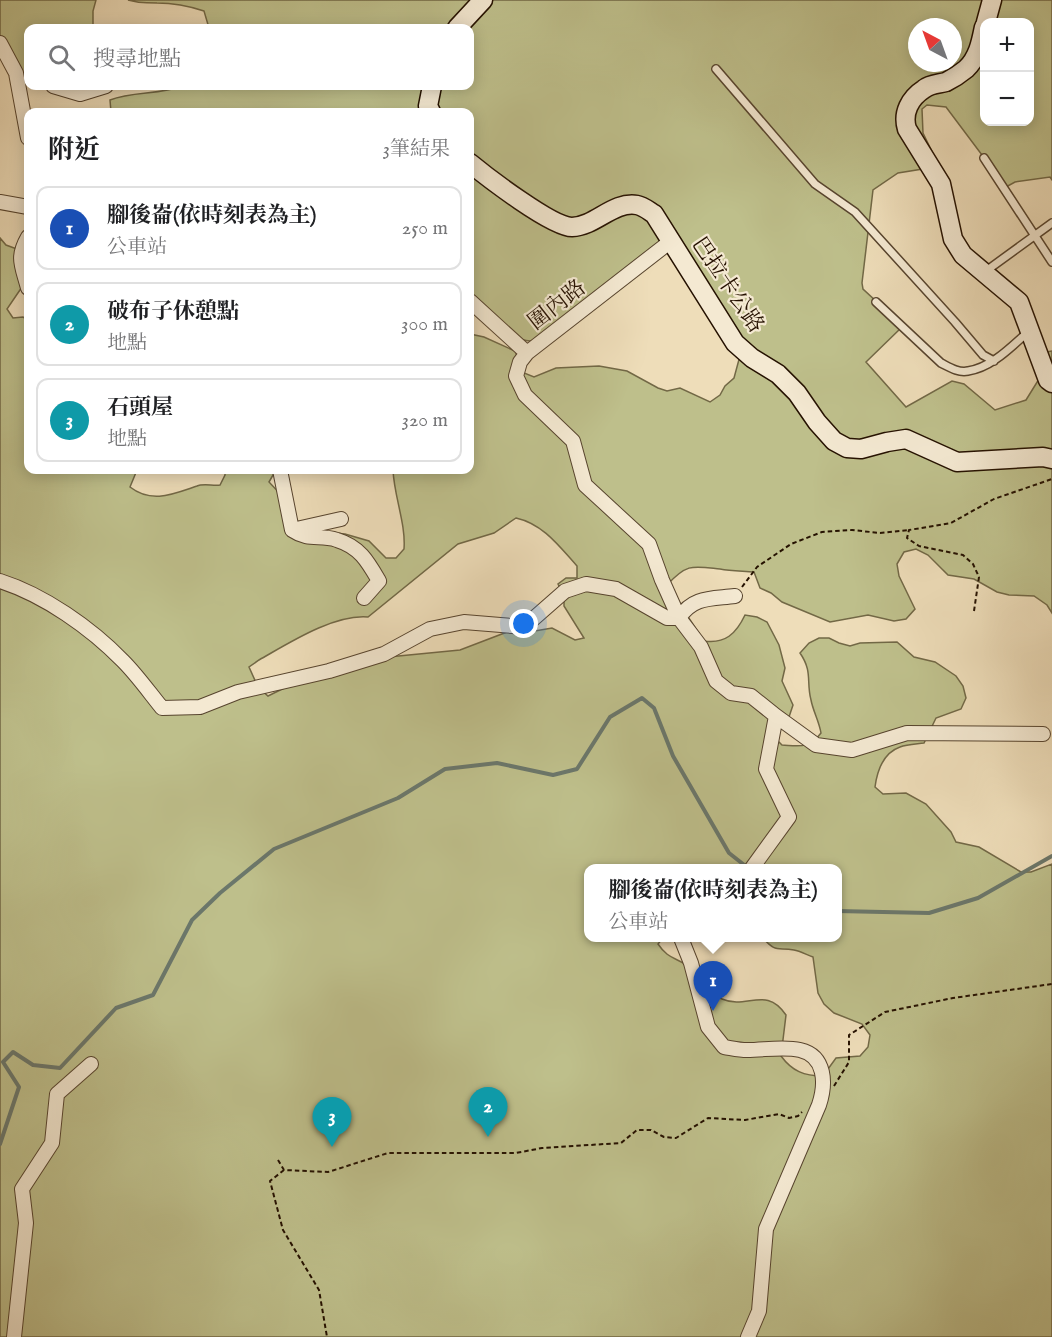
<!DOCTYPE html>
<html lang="zh-TW">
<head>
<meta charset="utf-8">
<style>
  body { margin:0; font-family:"IM FELL English","Noto Serif TC",serif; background:#f6f6f6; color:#202124 }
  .controls { position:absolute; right:18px; top:18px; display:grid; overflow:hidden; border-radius:12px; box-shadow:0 3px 15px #0003 }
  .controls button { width:54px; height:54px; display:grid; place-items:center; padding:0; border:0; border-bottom:2px solid #e0e0e0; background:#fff; color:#202124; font:30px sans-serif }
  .compass { position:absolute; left:908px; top:18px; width:54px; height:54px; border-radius:50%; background:#fff; box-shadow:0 3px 15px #0003; rotate:319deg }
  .you { position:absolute; left:524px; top:624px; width:21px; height:21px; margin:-15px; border:4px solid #fff; border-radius:50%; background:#1a73e8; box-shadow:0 0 0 9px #1a73e833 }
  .badge { display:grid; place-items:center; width:39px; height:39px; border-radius:50%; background:#7c3aed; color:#fff; font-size:20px; font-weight:700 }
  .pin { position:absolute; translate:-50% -50px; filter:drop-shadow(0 2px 3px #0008) }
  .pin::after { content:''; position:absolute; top:32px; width:21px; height:18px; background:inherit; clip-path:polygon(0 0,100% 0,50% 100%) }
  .popup { position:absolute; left:584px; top:864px; width:258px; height:78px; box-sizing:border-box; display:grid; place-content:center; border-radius:12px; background:#fff; filter:drop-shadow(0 2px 4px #0005); font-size:20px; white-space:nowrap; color:#757577 }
  .popup b { font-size:22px; color:#202124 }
  .popup::after { content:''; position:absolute; left:50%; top:100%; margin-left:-12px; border:12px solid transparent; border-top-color:#fff }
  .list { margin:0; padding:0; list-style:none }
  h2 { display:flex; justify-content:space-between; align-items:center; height:78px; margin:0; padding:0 24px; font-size:26px }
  h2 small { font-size:20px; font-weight:400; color:#757577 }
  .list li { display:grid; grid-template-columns:39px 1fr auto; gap:18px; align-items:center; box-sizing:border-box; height:84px; margin:0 12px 12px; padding:0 12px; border:2px solid #e0e0e0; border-radius:12px }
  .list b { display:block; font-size:22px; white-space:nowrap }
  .list p { margin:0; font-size:20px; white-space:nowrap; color:#757577 }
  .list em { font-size:20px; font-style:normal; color:#757577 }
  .icon { flex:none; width:33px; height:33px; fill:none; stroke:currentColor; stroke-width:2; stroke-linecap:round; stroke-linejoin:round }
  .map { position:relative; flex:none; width:1052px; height:1337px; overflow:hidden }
  .search { position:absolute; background:#fff; box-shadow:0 3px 15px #0003; left:24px; top:24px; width:450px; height:66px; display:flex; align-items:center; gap:15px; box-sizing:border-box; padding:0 21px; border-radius:12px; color:#757577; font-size:22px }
  .panel { position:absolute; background:#fff; box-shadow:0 3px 15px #0003; left:24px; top:108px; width:450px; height:366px; border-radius:12px }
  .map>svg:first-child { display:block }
  .green { fill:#bebf8b; stroke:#726846; stroke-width:1.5; fill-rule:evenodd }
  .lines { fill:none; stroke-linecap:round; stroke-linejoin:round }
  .stream { stroke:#6b776b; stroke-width:4 }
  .lane-casing { stroke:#57442e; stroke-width:10 }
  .street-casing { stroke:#57442e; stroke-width:16 }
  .secondary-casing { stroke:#251100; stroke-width:21 }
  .path { stroke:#251100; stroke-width:2; stroke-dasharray:4.5 3; stroke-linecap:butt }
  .lane { stroke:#f4e9d2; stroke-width:7 }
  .street { stroke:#f4e9d2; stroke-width:14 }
  .secondary { stroke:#f4e9d2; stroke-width:18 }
  .labels { text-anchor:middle; stroke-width:4.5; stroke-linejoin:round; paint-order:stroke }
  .street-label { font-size:22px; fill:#251100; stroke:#f4e9d2 }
</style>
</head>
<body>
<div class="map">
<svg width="1052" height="1337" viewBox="0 0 1052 1337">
  <rect width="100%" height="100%" fill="#eeddb9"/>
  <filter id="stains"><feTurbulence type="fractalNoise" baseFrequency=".00333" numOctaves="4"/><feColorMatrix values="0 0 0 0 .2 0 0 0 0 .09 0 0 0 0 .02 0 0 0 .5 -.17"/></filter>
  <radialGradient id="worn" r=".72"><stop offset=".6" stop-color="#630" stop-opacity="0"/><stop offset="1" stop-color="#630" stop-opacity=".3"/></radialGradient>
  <path class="green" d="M0,0H96L93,11V28H28V76L11,71L0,36Z
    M128,0H1052V180L1050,177L1015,182L1006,187L946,107L927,105L922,109L923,133L937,162L935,167L898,173L873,190L862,283L863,289L903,326L866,362L906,407L952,381L964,384L995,410L1026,400L1044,371L1047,352L1052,351V613L1047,605L1034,596L1009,595L997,592L974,579L948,575L928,555L916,549L904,552L897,564L899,576L915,609L906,619L894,621L868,615L830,622L782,602L771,593L760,588L754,572C743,571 731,571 720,569C693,566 687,563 667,585L704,641C725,644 736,634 745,615L757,617L767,622L779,645L785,668L782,681L793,705L789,717L774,737L782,745C800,746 809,749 821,733C819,721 813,711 811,700C806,681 813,672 800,653L809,643L819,638H829L839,643L850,646L860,643L897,642L914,657L935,662L956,676L963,686L966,698L961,709L936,718L924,743C917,744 907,744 900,747C883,753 877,772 875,787L883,794L906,793L926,804L951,832L956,842L979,847L1021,872H1031L1052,864V1337H0V238L6,245L17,249L22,287L7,309L13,318L23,317L28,321V470H137L130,487C152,504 173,494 197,486C203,483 213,486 220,485L225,475V470H276L269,482L285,499L303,530L345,534L369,541L386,558H396L404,549C406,524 394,496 393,470H470V334L484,337L515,351L524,373L534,377L556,368L599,366L627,371L658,388L667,391L680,388L710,402L720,395L725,386L734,378L744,341L672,231L549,336C523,348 516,337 498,318C491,310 479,306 470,302V112H111L110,100C133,91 160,95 182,86H470V28H209L204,11C189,6 172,3 157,3C144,2 142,4 128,0ZM984,22H1030V122H984ZM917,27H953V63H917ZM516,518C543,524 559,546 577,566V578H566L558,584L564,596V606L584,638L575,640L552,628L529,632L520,627L460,650L337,662L268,696L258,687L249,667L259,660C289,643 334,614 368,617L458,544L494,533ZM588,868H837V938H763C776,953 777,947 794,950C800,951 807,955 813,957L818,993L824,1004L834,1013L862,1024L870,1035L868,1047L860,1056L836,1058L823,1076C804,1076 792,1071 781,1056L786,1015C766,985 747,1010 722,999C709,994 699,975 688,966C675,957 668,959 658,944L663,938H588Z"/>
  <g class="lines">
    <path class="stream" d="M837,911L929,913L978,898L1052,856
      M0,1144L19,1087L3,1062L13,1052L33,1065L60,1068L116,1008L153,995L192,920L220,893L274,849L398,798L445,769L497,763L553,775L577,769L610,717L642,698L654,708L673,756L729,853L748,868"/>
    <defs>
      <path id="lane" d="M716,69L815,184L855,212L955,322L983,355L994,361
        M984,158L1052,262
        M986,271L1052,223
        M876,302L941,363C949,367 958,373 968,371C991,368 1011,347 1028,332"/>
      <path id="street" d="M0,43L16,73L28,138
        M53,86L80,94L106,86
        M0,202L28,207
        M28,237C16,258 22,265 28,288
        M470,301L527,353L671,241
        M527,353L520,362L516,376L525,395L573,441L585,485L649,544L662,580L679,618L701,647L716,681L731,693L751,696L776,716L766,769L789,817L752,868
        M280,470L292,530L341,519
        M292,530C310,542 319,534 337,540C360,547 368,562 379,581L364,598
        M0,581C44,595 91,628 123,661C137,675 149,692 162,708L200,707L238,692L329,671L384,654L430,629L464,622L524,627L565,591L586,584L616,589L667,618H679C693,596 712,599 735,596
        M776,716L816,745L852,750L907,733L1043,734
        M681,938L691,963L708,1027L724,1047C731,1048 739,1050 747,1050C764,1050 784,1046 800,1050C826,1056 826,1084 819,1105L766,1229L759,1311L748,1337
        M14,1337L26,1223L22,1189L52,1143L57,1094L91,1064"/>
      <path id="secondary" d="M986,22L992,0
        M984,27C981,42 978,58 966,69C960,74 952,79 946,82C939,84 930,84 924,89C910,98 902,113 907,129L941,184L953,239L963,255L1019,302L1048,380L1052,383
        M457,28L483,0
        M431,112L428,106L432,86
        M470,163C487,177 552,227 572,227C596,226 613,201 637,205C643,206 649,211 654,214L735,343L752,358L778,374L797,393L817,422L834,441L847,448L861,449L887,442L906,439L957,462L1043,457L1052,459"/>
    </defs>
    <use href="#lane" class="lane-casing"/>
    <use href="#street" class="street-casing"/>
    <use href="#secondary" class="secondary-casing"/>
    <path class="path" d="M742,587L757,567L791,544L822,532L852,530L880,533L909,530
      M974,611L979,577L973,564L963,555L919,546L907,538L909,530L951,523L994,499L1052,479
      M834,1086L849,1062V1035L885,1012L953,998L1052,984
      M278,1160L284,1170L328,1172L388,1153H516L542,1148L621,1143L637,1130H651L664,1137L676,1138L708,1118L745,1120L779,1114L789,1118L798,1116L802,1112
      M284,1170L270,1181L283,1230L319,1290L327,1337"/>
    <use href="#lane" class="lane"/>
    <use href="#street" class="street"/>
    <use href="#secondary" class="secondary"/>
  </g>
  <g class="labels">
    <g class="street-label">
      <text transform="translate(729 284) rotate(56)" y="8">巴拉卡公路</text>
      <text transform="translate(556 304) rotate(-38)" y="8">圍內路</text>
    </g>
  </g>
  <rect width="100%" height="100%" filter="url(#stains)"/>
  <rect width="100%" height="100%" fill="url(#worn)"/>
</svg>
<div class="controls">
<button>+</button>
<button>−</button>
</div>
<svg class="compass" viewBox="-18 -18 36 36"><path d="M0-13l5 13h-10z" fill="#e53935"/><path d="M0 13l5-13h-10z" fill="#757577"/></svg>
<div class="you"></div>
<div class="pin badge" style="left:713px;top:1011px;background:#1a4fb4">1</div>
<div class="popup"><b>腳後崙(依時刻表為主)</b>公車站</div>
<div class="pin badge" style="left:488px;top:1137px;background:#0f9aa8">2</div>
<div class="pin badge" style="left:332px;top:1147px;background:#0f9aa8">3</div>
<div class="search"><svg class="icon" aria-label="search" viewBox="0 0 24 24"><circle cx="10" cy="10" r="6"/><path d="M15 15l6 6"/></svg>搜尋地點</div>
<section class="panel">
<h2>附近<small>3筆結果</small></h2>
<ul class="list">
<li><span class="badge" style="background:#1a4fb4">1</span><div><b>腳後崙(依時刻表為主)</b><p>公車站</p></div><em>250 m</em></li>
<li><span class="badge" style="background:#0f9aa8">2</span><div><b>破布子休憩點</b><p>地點</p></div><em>300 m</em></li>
<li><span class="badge" style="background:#0f9aa8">3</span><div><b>石頭屋</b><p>地點</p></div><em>320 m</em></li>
</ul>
</section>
</div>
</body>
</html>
